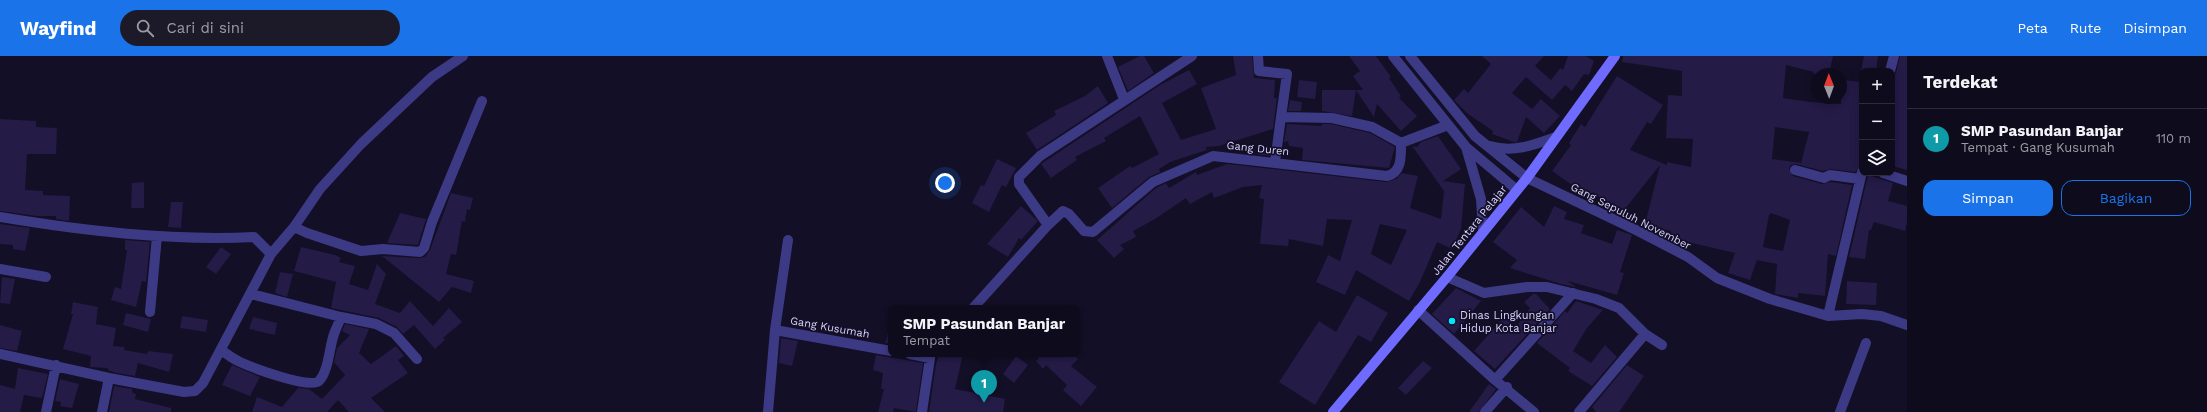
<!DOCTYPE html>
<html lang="id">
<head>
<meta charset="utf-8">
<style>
  body { margin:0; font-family:"Work Sans",sans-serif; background:#1c1929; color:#f1f3f6 }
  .controls { position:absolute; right:12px; top:12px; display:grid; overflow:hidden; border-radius:8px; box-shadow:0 2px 10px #0003 }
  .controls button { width:36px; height:36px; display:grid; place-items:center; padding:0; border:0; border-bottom:1px solid #2e2b3b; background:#0e0b1c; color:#f1f3f6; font:20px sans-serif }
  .compass { position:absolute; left:1811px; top:12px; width:36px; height:36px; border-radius:50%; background:#0e0b1c; box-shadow:0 2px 10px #0003; rotate:359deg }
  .you { position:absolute; left:945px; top:127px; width:14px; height:14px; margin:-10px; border:3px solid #fff; border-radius:50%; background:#1a73e8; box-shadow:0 0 0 6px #1a73e833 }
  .badge { display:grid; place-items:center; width:26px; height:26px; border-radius:50%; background:#1a73e8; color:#fff; font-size:13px; font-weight:700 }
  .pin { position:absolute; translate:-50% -33px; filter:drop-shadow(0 1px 2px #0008) }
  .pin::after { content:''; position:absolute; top:21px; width:14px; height:12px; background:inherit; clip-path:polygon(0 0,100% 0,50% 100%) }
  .popup { position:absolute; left:888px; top:249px; width:192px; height:52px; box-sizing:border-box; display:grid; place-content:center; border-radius:8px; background:#0e0b1c; filter:drop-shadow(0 1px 3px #0005); font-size:13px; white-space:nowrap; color:#9b9ba3 }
  .popup b { font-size:15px; color:#f1f3f6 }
  .popup::after { content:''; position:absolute; left:50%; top:100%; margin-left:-8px; border:8px solid transparent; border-top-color:#0e0b1c }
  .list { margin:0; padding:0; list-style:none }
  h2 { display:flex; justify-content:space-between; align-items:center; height:52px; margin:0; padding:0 16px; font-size:17px }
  h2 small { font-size:13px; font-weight:400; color:#9b9ba3 }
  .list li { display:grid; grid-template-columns:26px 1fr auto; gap:12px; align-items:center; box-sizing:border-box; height:60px; padding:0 16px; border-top:1px solid #2e2b3b }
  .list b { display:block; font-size:15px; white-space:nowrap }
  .list p { margin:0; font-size:13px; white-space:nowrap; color:#9b9ba3 }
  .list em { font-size:13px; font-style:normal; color:#9b9ba3 }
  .actions { display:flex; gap:8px; padding:12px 16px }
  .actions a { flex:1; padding:9px 0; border:1px solid #1a73e8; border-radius:12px; text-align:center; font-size:14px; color:#1a73e8 }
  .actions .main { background:#1a73e8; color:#fff }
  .icon { flex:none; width:22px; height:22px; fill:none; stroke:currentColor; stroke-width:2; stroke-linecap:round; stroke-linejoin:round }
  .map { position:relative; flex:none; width:1907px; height:356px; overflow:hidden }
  header { display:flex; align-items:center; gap:24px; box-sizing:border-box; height:56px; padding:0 20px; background:#1a73e8; color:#fff }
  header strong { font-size:19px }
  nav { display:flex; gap:22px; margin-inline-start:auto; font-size:14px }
  .search { width:280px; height:36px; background:#1c1929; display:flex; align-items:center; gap:10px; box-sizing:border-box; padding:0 14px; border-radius:22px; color:#9b9ba3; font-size:15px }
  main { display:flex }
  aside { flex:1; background:#0e0b1c }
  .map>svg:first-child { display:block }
  .building { fill:#241b47; fill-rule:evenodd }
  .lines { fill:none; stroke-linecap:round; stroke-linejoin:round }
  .minor { stroke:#3d3a85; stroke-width:10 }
  .tertiary { stroke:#3d3a85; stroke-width:10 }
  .secondary { stroke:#6f6bff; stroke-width:10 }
  .poi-dot { fill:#00e5ff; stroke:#130f26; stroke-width:1.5 }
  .labels { text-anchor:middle; stroke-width:3.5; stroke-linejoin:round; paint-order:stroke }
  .street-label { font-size:11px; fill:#d9d4ff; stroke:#130f26 }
  .poi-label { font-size:11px; fill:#d9d4ff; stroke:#130f26; text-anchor:start }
</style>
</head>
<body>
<header>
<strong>Wayfind</strong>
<div class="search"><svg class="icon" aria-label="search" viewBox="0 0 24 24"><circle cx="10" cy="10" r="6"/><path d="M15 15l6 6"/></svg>Cari di sini</div>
<nav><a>Peta</a><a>Rute</a><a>Disimpan</a></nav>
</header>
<main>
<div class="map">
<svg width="1907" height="356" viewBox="0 0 1907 356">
  <rect width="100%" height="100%" fill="#130f26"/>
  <path class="building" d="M1140,0H1144L1154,17L1128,35L1118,11Z
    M1233,0H1252L1254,22L1275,24L1274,42H1277L1273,73L1219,90L1206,91L1207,94L1170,106L1159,113L1160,116L1149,121L1112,152L1098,132L1130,110L1132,112L1159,98L1140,60L1104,82L1106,85L1075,101L1077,104L1051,122L1041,108L1160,29L1189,14L1197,28L1162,47L1181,84L1216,73L1201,32L1236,19Z
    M1349,0H1376L1391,21L1389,22L1401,40L1399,42L1417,60L1401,75L1377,48L1374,61L1356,34L1352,60L1322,55V34H1363L1353,20L1360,15Z
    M1482,0H1544L1535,10L1551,24L1560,12L1563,14L1568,0H1586L1594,5L1589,19L1584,18L1572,35L1565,29L1552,44L1526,21L1512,37L1532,53L1541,43L1560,60L1544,77L1526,61L1517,86H1514L1492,78L1493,75L1468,58L1454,44L1464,33L1468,37L1491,8Z
    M1623,0H1833L1829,18H1813L1814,16L1786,9L1783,42L1811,46L1841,48V24L1862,26V95L1861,110L1855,116L1831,113L1823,115L1796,108L1791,109L1789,113L1793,120L1822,128L1831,126L1852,129L1836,200L1828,198L1825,240L1798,237V242L1775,238L1777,208L1757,204L1750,224L1728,217L1735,197L1670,182L1671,175L1645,168L1660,109L1621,158L1593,136L1589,141L1552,115L1571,89L1569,87L1581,68L1585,71L1617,20L1663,49L1651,68L1647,66L1630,94L1667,109V106L1691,111L1693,83L1666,82L1668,39L1682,40V15L1622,6ZM1775,71L1809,76L1801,107L1772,103ZM1771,157L1790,164L1783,195L1763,191L1769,159Z
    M1864,0H1878L1876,15H1861Z
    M1900,0H1907V114L1892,110V24L1896,17Z
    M1299,24L1317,26L1315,43L1297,41Z
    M1098,30L1108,47L1037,94L1026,77L1056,59L1054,55L1085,40Z
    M1290,44L1302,46L1301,55H1288Z
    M0,63L36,65V71L57,72L56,98H27L25,134L43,135V139L70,140L69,165L56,163V160H37L0,155Z
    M1287,68L1322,70V68H1331L1370,77L1395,91L1389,112L1302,104L1303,92L1289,90L1288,85L1284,86Z
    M1438,80L1461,113L1443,125L1465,128L1461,173L1452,193L1437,186L1420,226L1409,245L1356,214L1345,239L1316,226L1328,199L1340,205L1352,164L1327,163L1323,190L1289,183L1288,190L1260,188L1264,143L1259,142L1262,129L1243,131L1214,142L1212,136L1190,148L1186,142L1155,163L1133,175L1136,181L1120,189L1124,193L1114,202L1097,184L1156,132L1166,127L1169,132L1196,116L1197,119L1227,108L1386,126L1396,123L1402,117L1418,120L1410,152L1441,163L1444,135L1412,90L1417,91L1421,86ZM1380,168L1407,174L1391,209L1371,198Z
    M1270,93L1269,100L1255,98Z
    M997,103L1016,112L1006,131L1002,129L989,156L972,147L981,129L984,130Z
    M1868,119L1893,127L1888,145L1907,150V166L1905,175L1874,166L1871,174H1869L1865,203L1849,201Z
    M144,126V152H131L132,127Z
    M451,137L473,142L470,154L467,153L465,166L462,165L456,199L451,198L446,218L474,225L471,237L452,231L439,246L382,200L419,202L425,201L430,194Z
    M171,146H183L181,172L168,171Z
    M1021,150L1038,165L1021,184L1019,182L1008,201L987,188Z
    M1554,150L1567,156L1564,163L1584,169L1581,177L1612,188L1617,174L1632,179L1620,216L1624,217L1617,239L1568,225L1576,231L1561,228L1510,212L1517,204L1493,186L1521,151L1544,171Z
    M400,157L426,163L418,189L387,187Z
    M0,168L30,172L25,195L13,193V189L0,188Z
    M125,184L150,186L146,226L142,225L136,251L111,244L115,231L121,233L127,194H125Z
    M221,191L231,198L216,218L206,211Z
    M301,191L335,199L341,202L339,206L355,210L349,228L368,234L377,208L386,218L375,248L400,257L410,245L433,270L449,252L462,266L443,282L445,284L435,293L414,269L403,278L397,271L379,262L331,252L336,226L294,215Z
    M280,216L293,218L287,241L275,237Z
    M2,221L15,223L10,248L0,247Z
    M1847,225L1877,227L1876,249L1846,248Z
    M1456,232L1481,245L1454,278L1432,258Z
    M1533,238H1536L1550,253L1495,313L1474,295L1504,261L1516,271L1530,252L1524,246Z
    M1357,239L1388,257L1371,286L1358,279L1315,349L1279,326L1319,265L1336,276Z
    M1576,245L1603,254L1587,272L1573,295L1591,307L1605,289L1617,301L1592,330L1568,315L1570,312L1537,287L1565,255L1567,257Z
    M73,246L98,251L96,268L116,272L113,290L125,291L124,294L147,298L148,295L173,298L169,316L138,307L135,320L116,317L108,314V312L90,311L91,300L63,293L73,258H71Z
    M126,257L151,263L148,276L123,269Z
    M182,260L208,264L206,276L180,272Z
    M253,261L277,267L275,279L249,273Z
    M345,268L369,273L359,297L371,308L396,290L404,300L398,304L408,317L371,342L385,356H349L338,344L327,356H252L257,341L282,351L298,332L309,333L322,343L345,319L334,306L337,292L350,279L342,275Z
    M0,269L22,275L17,295L0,292Z
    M888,277H891V288L885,287Z
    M781,282L798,285L792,310L779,307Z
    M939,298H963L955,333L1005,343L1003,356H929L936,308Z
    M1034,298H1072L1078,303L1071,310L1097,331L1081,350L1063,334L1067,329L1046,309L1043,313L1036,305L1039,302Z
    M876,299L923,307L916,356L894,352L893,356H878L884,333H881L883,317L873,314Z
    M1016,300L1028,309L1014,327L1003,318Z
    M1423,305L1432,312L1406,339L1398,332Z
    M232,309L260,321L250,340L222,329Z
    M1627,309L1644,320L1619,356H1596L1592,351Z
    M18,312L48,318L42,342L24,339L20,356H0V329L15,333Z
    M60,323L79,328L72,352L60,350L61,346L55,345Z
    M1489,328L1496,333L1479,356H1469Z
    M114,330L132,333V336L136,338L135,343L171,352V356H109Z"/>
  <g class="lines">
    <path class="minor" d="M1107,0L1124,43
      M1258,0L1259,15L1287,18L1281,61
      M1890,15L1894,0
      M1275,106L1281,61L1332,62L1372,71L1401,87
      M1795,114L1824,122L1830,119L1860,123
      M1883,117L1907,125
      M1527,122L1638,175L1688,201L1717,222L1770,243L1828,260L1862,258L1881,260L1907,269
      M0,161C84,175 169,185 254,181L271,198
      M1048,169L1019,128V121L1040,100L1192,0
      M294,171L307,177L361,195L383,193L420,196L424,192L432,166L482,45
      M0,213L46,221
      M1447,221L1484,237L1527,231H1547L1596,243L1619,252L1645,278L1662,289
      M251,238L341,261L376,268L394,277L417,303
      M973,252L1048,169L1063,155L1069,158L1084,175L1093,176L1153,126L1213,100L1387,120C1402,117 1401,100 1401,87L1448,69
      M1418,254L1495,324L1534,356
      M150,256L157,180
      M1828,260L1862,116
      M775,274L788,184
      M221,294C227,298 233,303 240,306C251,311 311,334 319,325C329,314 329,292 334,278C336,272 339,267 341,261
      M0,298L109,322L184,336L195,335L203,327L271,198L294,171L320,133L361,88L432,21L463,0
      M910,298L930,302L922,356
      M1495,324L1573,237
      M46,356L56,309
      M102,356L109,322
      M768,356L775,274L891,295
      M1485,356L1507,331
      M1579,356L1645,278
      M1840,356L1866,287"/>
    <path class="tertiary" d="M1393,0L1466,91L1517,134
      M1410,0L1475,80L1527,122
      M1490,90C1513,97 1534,89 1556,81
      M1466,91L1481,143L1483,175"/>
    <path class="secondary" d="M1333,356L1447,221L1527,122L1615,0"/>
  </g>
  <circle class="poi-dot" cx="1452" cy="265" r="4"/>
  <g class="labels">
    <g class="street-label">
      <text transform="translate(1258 92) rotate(6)" y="4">Gang Duren</text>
      <text transform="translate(1631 160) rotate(27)" y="4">Gang Sepuluh November</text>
      <text transform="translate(1469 174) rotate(-51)" y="4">Jalan Tentara Pelajar</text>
      <text transform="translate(830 271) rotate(10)" y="4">Gang Kusumah</text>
    </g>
    <g class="poi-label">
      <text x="1460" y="263">Dinas Lingkungan<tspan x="1460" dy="13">Hidup Kota Banjar</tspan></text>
    </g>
  </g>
</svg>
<div class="controls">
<button>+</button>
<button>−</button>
<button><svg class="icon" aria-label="layers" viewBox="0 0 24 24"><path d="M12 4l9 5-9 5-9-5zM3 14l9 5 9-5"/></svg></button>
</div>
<svg class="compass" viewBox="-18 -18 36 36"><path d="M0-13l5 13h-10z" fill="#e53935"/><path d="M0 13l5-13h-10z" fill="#9b9ba3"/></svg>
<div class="you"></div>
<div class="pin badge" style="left:984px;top:347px;background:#0f9aa8">1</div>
<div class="popup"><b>SMP Pasundan Banjar</b>Tempat</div>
</div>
<aside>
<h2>Terdekat<small></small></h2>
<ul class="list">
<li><span class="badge" style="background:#0f9aa8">1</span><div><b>SMP Pasundan Banjar</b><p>Tempat · Gang Kusumah</p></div><em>110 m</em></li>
</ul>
<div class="actions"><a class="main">Simpan</a><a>Bagikan</a></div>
</aside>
</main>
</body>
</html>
